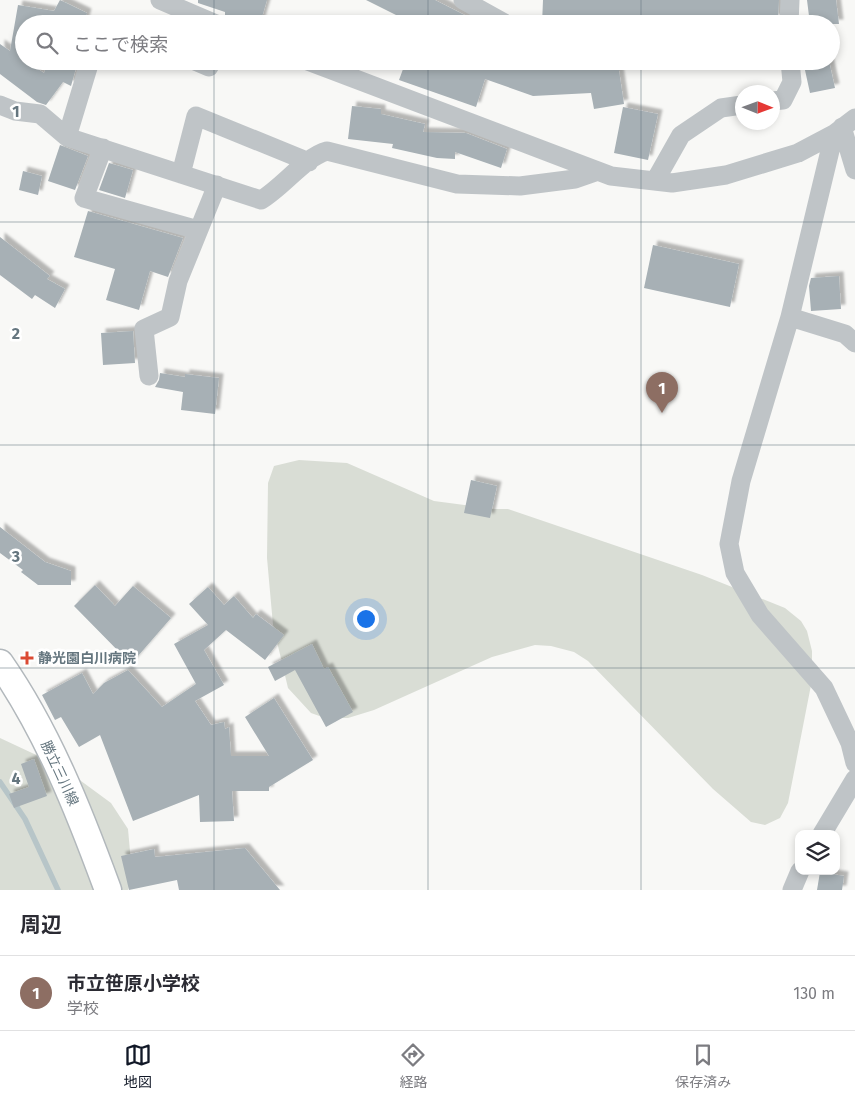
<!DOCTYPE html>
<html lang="ja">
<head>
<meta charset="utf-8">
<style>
  body { margin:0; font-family:"Fira Sans","Noto Sans JP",sans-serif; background:#f7f7f7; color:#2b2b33 }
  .controls { position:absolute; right:15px; bottom:15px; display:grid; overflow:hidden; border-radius:10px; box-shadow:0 2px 8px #0003 }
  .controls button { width:45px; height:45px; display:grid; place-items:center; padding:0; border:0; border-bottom:1px solid #e1e1e2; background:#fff; color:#2b2b33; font:25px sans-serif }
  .compass { position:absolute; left:735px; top:85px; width:45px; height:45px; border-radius:50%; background:#fff; box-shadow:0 2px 8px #0003; rotate:91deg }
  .you { position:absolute; left:365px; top:618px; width:18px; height:18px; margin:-12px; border:4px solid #fff; border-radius:50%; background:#1a73e8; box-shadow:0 0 0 8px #1a73e833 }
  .badge { display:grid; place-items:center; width:32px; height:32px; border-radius:50%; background:#111827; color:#fff; font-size:16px; font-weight:700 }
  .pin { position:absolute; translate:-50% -41px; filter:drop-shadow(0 1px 2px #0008) }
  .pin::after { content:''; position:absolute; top:26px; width:18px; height:15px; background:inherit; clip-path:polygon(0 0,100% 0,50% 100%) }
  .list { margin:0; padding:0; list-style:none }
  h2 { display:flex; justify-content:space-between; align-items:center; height:65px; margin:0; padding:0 20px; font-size:21px }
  h2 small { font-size:16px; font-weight:400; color:#7c7c81 }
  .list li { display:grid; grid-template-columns:32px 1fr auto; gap:15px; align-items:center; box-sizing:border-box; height:75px; padding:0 20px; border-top:1px solid #e1e1e2 }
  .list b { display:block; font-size:19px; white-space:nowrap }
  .list p { margin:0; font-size:16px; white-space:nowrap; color:#7c7c81 }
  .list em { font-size:16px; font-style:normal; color:#7c7c81 }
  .icon { flex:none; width:28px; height:28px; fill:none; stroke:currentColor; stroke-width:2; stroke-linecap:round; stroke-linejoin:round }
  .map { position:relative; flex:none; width:855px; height:890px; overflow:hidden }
  .search { position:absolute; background:#fff; box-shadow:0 2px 8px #0003; left:15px; right:15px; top:15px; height:55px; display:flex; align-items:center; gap:12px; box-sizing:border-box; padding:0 18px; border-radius:28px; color:#7c7c81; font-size:19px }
  .sheet { height:140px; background:#fff }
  nav { display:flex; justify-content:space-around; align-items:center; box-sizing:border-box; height:70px; border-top:1px solid #e1e1e2; background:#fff; font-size:14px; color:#7c7c81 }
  nav a { display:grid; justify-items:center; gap:2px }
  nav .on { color:#111827 }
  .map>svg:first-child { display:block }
  .green { fill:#d9ddd5 }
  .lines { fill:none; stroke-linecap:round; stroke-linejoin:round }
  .stream { stroke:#b7c5c8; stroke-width:5.5 }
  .building { fill:#a7b0b5; filter:url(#shadow) }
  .secondary-casing { stroke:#b2b8bc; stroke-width:29 }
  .street { stroke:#bfc4c7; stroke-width:19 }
  .secondary { stroke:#fff; stroke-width:26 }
  .grid { fill:none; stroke:#65767f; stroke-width:1; stroke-opacity:0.55 }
  .poi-dot { fill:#db4a33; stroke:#fff; stroke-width:2 }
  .labels { text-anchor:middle; stroke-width:5; stroke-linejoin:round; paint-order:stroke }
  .poi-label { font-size:14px; font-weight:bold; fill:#65767f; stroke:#fff; text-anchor:start }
  .street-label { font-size:14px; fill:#65767f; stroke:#fff }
  .grid-label { font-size:16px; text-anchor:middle; font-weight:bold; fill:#65767f; stroke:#fff; stroke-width:5; stroke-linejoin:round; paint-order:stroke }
</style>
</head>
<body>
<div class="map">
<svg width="855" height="890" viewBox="0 0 855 890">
  <defs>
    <filter id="shadow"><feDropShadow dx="4.5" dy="-4.5" stdDeviation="1" flood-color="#0004"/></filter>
  </defs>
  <rect width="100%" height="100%" fill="#f8f8f6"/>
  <path class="green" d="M299,460L347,463L434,501L495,509H508L702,575L785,608L801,621L807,631L812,651V680L788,803L780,818L765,825L751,822L713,789L588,661L574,652L551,646L535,645L492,657L374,710L348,718H325L311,713L288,688L273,625L267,558L268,483L274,466Z
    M0,738L62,767L111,803L128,829L132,874L128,890H0Z"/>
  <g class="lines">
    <path class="stream" d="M0,782L25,819L58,890"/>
  </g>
  <path class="building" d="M60,0L87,13L84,24H24V61H26L44,73L49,61H78L71,86L63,82L46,105L37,102L0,74V44L10,51L18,5L54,11Z
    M198,0H267L260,24L225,15V12L198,3Z
    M366,0H435L482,24H414Z
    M543,0H779L778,19H714L715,16L653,15V24H542Z
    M807,0H836L839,24H810Z
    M406,61H577V70L618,64L624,104L594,109L591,93L533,96L485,79L476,107L399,80Z
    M803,61H829L835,88L810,93Z
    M352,106L381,109V114L425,124L423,132L466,133L507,149L501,168L455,152V159L437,158L392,148L393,144L348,139Z
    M623,107L658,114L648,160L614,153Z
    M60,145L88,156L75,190L48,181Z
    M109,163L133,170L125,198L99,190Z
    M23,171L42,176L38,195L19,190Z
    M88,211L183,238L168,277L150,271L139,310L106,300L115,269L74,257Z
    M0,237L50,276L47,279L65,289L55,308L35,295L32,299L0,275Z
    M653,245L739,264L730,307L644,288Z
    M839,276L841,309L811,311L809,286L811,278Z
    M133,331L135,363L103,365L101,333Z
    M160,373L185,377V374L219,378L215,414L181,410L183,392L155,387L159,380Z
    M471,480L497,486L490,518L464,513Z
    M0,527L45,562L71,571V585H38L21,572L23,570L0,553Z
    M95,585L115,606L133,586L171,618L131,664L74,606Z
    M208,587L224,605L234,596L253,618L256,614L284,635L265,660L226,630L204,650L224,685L195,701L211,725L224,722L225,729L229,727L231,756H269L245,717L274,698L313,760L269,787V791H232L234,821L200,822L199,795L133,821L100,735L79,747L61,717L55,720L42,695L82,673L93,694L104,683L128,670L162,707L196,684L174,644L208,625L189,604Z
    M312,644L324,669L328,667L353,712L326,727L295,670L275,681L268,667Z
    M34,759L47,796L14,808L9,794L29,787L21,764Z
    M245,848L280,890H179L177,880L129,890L121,856L154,849L155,857Z
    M820,872L844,876L842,890H817Z"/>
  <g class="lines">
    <defs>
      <path id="secondary" d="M0,663C48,732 79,811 108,890"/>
    </defs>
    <use href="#secondary" class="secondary-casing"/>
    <path class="street" d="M160,0L216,24
      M463,0L506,24
      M789,24L790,0
      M90,61L67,137L261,200C283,187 305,157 327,151L457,184L520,186L575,179L598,171
      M195,61L209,67
      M308,61L611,176L672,183L726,175L798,153L834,134L855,118
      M772,101L783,100L792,82L790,61
      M0,105L15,111L40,114L67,137
      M842,127L855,170
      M834,134L790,317L741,481L729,544L735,573L760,615L824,688L850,743L855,763
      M103,148L84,198L198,230
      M181,174L196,116L309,162
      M655,181L681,135L721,108L742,105
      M790,317L845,334L855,343
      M149,376L144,329L170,317L178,281L217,185
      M822,834L855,779
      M792,890L800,871"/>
    <use href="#secondary" class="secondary"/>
  </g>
  <path class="grid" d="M214,0V24M428,0V24M641,0V24M214,61V890M428,61V890M641,61V890M0,222H855M0,445H855M0,668H855"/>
  <path class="poi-dot" d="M24.5 650.5h5v5h5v5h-5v5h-5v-5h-5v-5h5z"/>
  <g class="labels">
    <g class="poi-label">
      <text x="38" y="663">静光園白川病院</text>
    </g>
    <g class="street-label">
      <text transform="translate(60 773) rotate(65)" y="5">勝立三川線</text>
    </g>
  </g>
  <g class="grid-label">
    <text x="16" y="117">1</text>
    <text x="16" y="339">2</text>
    <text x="16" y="562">3</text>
    <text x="16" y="784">4</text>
  </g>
</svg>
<div class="controls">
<button><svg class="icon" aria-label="layers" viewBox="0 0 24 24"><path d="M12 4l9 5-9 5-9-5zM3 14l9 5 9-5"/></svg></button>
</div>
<svg class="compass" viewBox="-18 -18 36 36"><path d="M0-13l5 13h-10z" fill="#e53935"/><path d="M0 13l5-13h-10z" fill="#7c7c81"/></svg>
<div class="you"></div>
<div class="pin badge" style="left:662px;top:413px;background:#8d6e63">1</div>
<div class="search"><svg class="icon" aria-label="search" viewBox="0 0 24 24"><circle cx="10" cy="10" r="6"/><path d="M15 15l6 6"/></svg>ここで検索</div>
</div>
<section class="sheet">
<h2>周辺<small></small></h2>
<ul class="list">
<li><span class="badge" style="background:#8d6e63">1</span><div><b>市立笹原小学校</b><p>学校</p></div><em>130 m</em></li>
</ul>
</section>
<nav>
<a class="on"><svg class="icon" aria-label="map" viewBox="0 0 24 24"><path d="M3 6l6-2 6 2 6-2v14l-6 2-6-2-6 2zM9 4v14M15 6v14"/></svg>地図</a>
<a><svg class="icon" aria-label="directions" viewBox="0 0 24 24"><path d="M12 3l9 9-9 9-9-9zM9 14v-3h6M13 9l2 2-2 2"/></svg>経路</a>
<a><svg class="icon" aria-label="saved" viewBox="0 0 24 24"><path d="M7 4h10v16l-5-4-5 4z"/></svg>保存済み</a>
</nav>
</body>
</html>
